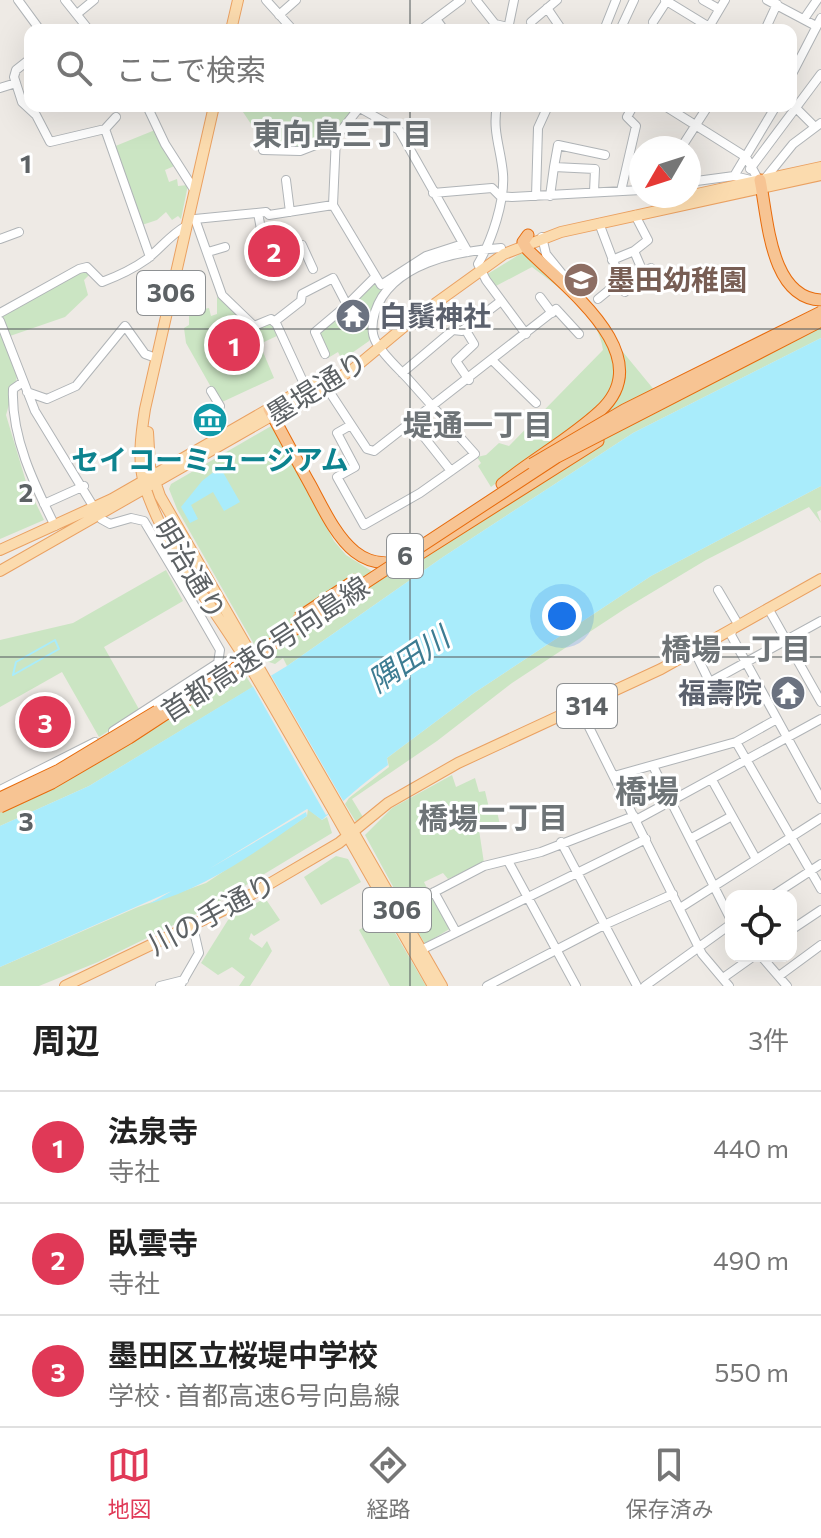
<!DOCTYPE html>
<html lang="ja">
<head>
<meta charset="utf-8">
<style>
  body { margin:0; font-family:Commissioner,"Noto Sans JP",sans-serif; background:#f6f6f6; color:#222 }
  .controls { position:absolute; right:24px; bottom:24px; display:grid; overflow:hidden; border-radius:16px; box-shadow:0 8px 32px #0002 }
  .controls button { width:72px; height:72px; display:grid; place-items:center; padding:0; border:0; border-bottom:2px solid #e0e0e0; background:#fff; color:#222; font:40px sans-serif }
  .compass { position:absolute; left:629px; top:136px; width:72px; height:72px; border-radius:50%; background:#fff; box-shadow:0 8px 32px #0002; rotate:231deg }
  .you { position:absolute; left:562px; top:616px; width:28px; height:28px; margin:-20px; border:6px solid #fff; border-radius:50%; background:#1a73e8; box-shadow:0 0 0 12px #1a73e833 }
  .badge { display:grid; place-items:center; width:52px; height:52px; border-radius:50%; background:#e03957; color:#fff; font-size:26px; font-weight:700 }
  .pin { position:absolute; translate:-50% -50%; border:4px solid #fff; box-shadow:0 2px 8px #0006 }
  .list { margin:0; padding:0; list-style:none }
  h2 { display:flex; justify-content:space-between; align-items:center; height:104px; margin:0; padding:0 32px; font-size:34px }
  h2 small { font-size:26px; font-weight:400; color:#767676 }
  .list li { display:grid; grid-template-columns:52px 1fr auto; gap:24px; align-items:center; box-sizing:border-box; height:112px; padding:0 32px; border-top:2px solid #e0e0e0 }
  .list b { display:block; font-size:30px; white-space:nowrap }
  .list p { margin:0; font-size:26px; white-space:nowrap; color:#767676 }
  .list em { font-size:26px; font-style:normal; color:#767676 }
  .icon { flex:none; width:44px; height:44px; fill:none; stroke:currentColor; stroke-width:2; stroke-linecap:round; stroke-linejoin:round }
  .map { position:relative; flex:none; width:821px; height:986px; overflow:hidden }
  .search { position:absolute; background:#fff; box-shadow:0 8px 32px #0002; left:24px; right:24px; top:24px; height:88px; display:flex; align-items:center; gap:20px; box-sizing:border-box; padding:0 28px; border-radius:16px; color:#767676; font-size:30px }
  .sheet { height:440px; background:#fff }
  nav { display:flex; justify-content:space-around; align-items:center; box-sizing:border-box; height:112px; border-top:2px solid #e0e0e0; background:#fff; font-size:22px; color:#767676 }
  nav a { display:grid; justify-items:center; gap:4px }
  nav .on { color:#e03957 }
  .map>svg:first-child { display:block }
  .green { fill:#cbe5c3 }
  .water { fill:#a9ecfb }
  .pier { fill:#eeeae5 }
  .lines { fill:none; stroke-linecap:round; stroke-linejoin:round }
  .stream { stroke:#a9ecfb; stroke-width:2 }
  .minor-casing { stroke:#b0b4b7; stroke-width:10 }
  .major-casing { stroke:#eaa162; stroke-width:12 }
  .highway-casing { stroke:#e76b0c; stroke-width:13 }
  .minor { stroke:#fff; stroke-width:8 }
  .major { stroke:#fbdbae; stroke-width:10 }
  .highway { stroke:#f7c493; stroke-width:11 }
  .highway-bridge-casing { stroke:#e76b0c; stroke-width:13; stroke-linecap:butt }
  .highway-bridge { stroke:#f7c493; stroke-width:11 }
  .grid { fill:none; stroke:#5d6265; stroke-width:2; stroke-opacity:0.55 }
  .labels { text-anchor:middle; stroke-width:6; stroke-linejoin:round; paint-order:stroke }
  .shield { fill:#fff; stroke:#8e9193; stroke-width:2 }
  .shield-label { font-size:26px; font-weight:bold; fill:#5d6265 }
  .education-label { font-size:28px; font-weight:bold; fill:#785e54; stroke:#fff; text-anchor:start }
  .worship-label { font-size:28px; font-weight:bold; fill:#5b616d; stroke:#fff; text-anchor:start }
  .street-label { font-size:28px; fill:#5d6265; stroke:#fff }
  .culture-label { font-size:28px; font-weight:bold; fill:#0d838f; stroke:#fff }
  .neighbourhood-label { font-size:30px; font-weight:bold; fill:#6e7477; stroke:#fff }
  .water-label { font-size:30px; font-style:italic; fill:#3d7c92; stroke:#fff }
  .quarter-label { font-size:32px; font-weight:bold; fill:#6e7477; stroke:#fff }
  .grid-label { font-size:26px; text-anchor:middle; font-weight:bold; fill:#5d6265; stroke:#fff; stroke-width:6; stroke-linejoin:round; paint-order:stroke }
</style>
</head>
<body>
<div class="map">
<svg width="821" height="986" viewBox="0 0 821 986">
  <rect width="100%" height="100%" fill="#eeeae5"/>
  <path class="green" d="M239,106H354L355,109C326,147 315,150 267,148Z
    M155,130L179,164L165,170L169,182L177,179L178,186L188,185L181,219L178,216L172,220L166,212L157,220L139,226L113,147Z
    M520,254H526L590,312L660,397L821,318V338L633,433L443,557L287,666L283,658L275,664L263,660L177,509L169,489L171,484L273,425L334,541L346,555L373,572L527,481H499L491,487L478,466L481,463L477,457L486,455L499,443L509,446L603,350C599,314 559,288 532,267L494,287L486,275Z
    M82,270L90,274L84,280L88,295L65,317L10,336L2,315Z
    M375,280L383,290L373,307L369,341L342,360L338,352L328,358L318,335Z
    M217,297L232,307L238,319L275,325L279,335L264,342L263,352L274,378L220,403L186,343L184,328L189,325V312L209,308L211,316L217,314Z
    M0,332L17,377L6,415L27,485L44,520L0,539Z
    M821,486V510L817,512L821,523L809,507L706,560L626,608L512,683L437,741L352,799L363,817L356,822L345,804L349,798L389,767L387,758L474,693L651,576Z
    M166,570L183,601L104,647L140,711L99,737L62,672L0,707V640L73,623Z
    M238,664L253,687L89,786L0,826V802L72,769Z
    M452,775L456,787L475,778L479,792L485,791L489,808L496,807L500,825L479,830L484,863L448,879L443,873L424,882L428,890L402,903L365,835L392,808Z
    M308,809L322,820L327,817L332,833L208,908L98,962L39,986H0V967L138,907L206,883L307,816Z
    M336,856L348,859L361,882L321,905L304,877Z
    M265,898L280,920L254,936L251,933L249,939L262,948L267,941L272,951L250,986H239L245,977L232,967L218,975L201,963L228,920Z
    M433,898L451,928L425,944L406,912Z
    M384,914L426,986H390L359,930Z"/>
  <path class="water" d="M821,338V486L651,576L474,693L387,758L388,765C363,783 342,802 322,820L307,809L209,869L306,812L307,816C256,852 210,886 149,904L205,872L174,890L0,967V826L89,786L287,666L443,557L633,433Z
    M220,467L240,502L224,511L213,492L191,505L198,519L190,523L181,507L202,481Z"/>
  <path class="pier" d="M269,672L345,804L326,815L251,683Z"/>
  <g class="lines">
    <path class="stream" d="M55,640L59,649L13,675L16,662Z"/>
    <defs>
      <path id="minor" d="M18,0L40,30
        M65,0L89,30
        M266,0L293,30
        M476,0L495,24L508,27
        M665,0L714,30
        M703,0L719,9
        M767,0L816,26
        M547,8L562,30
        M77,14L94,0
        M279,15L296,0
        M436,19L444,30
        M804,19L817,0
        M531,22L557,0
        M653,22L666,2
        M709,27L725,0
        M508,29L514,0
        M421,30L461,0
        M604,30L616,0
        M620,30L634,0
        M765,30L777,4
        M30,59L16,70L14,77L22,102L36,115L50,142L105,129L116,117
        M791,76L821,18
        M0,88L16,83
        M793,105L815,127
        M147,106L165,144L195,191
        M497,106C492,131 501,149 503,174C505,201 492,240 478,264L486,280L526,334
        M665,106L746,157L759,181
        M358,107L399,130L468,252
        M105,129L150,257
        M681,148L708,106
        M263,150L300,151L336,137
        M554,167L558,145L605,155
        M750,169L821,74
        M734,176L776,106
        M286,180L290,212
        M764,180L793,144L821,123
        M689,182L734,176L755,181
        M621,191L636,126L627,117L633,106
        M433,193L492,188L500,196L512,197L641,190
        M536,196L538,128L548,106
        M550,196L554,167L595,169L594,192
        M333,205L381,285L426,256L463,244
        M258,213L261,229
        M599,223L625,292
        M542,237L546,254L567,280
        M0,239L19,232
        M302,245L313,269
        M634,251L648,240L635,215
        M208,252L225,247
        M612,260L634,251L643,272L651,268
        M540,297L552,313
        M598,299L620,281
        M347,305L375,277
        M0,313L79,269L87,267L102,282C118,276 133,269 147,259C161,248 170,235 186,226
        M0,321L35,411L101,519L110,524L131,518L144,521L190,598
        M274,322L301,301L302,294L333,278L347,305L315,332L325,354
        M465,329L474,344L456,361L469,380
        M493,361L536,403
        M402,373L453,330L462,331L501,301
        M23,382L13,389C11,437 34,484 55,526
        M325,385L367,449L374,451L556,309L579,334
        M306,388L276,323L271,319L254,326L222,295L195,219L266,212L269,215L333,205L336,137L359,108
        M211,391L220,406
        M27,392L47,399L76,386L125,326L145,354L156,358
        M413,423L451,471
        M351,425L337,433L355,467L337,477L364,525L420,493L475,454C453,429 431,405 409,380C398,368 384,356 376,342C371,333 372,322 375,312C391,263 457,251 501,248
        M44,504L84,486
        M718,590L738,624
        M768,608L821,702
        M733,628L731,635L821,799
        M694,650L710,683
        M710,682L821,621
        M580,709L702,954L729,986
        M113,731L218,663L220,650L190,598L193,596
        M736,742L821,889
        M653,766L731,920
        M614,776L736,742L777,719
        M712,780L756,859
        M0,790L95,742
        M636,820L821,719
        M690,839L732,816
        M561,842L637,986
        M508,861L576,986
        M434,892L456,932
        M772,896L821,864
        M680,908L821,818
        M398,911L484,866L541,852L634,816
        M791,930L821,910
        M421,950L646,839
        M761,956L787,986
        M779,976L821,945
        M723,978L754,956
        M160,986L184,980
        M180,986L199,953L193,927
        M487,986L604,925L673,894
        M645,986L731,924"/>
      <path id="major" d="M231,30L238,0
        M214,106L145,409C141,434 137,462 145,487C167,554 217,610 252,670C314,775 373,881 433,986
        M688,196L821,167
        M148,432L150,467L160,496L442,986
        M0,550L112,499L326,376
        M0,571L352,370L411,321L504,254L561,232L821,175
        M65,986L230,907L339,843L388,803L458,763L661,669L821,579"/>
      <path id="highway" d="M760,180C768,219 770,298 821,300
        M269,409C283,435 297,461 311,486C336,533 358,585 421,553L598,441
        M502,484C533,459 571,438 600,411C661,355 563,286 527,249L523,242L528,235"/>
    </defs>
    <use href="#minor" class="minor-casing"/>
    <use href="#major" class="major-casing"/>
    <use href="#highway" class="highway-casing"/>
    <use href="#minor" class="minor"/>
    <use href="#major" class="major"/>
    <use href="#highway" class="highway"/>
    <defs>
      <path id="highway-bridge" d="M532,464L624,410L821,312
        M298,618L357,579
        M0,798L59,770L157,711
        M0,807L52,783L129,738L557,457L821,321"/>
    </defs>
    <use href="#highway-bridge" class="highway-bridge-casing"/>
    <use href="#highway-bridge" class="highway-bridge"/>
  </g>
  <path class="grid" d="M410,0V30M410,106V986M0,329H821M0,657H821"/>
  <defs>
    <symbol id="school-disc" viewBox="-11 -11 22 22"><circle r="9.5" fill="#8d6e63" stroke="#fff"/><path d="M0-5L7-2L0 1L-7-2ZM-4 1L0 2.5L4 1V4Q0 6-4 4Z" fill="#fff"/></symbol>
    <symbol id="temple-disc" viewBox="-11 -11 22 22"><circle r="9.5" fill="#6b7280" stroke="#fff"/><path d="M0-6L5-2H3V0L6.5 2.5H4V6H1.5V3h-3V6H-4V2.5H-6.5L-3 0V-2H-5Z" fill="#fff"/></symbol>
    <symbol id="museum-disc" viewBox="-11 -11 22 22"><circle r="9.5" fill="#0f9aa8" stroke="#fff"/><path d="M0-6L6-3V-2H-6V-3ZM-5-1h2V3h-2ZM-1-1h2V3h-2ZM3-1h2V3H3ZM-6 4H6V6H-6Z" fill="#fff"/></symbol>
  </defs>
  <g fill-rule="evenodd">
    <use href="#school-disc" x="561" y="260" width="40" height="40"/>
    <use href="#temple-disc" x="333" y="296" width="40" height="40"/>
    <use href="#museum-disc" x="190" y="400" width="40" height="40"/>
    <use href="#temple-disc" x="768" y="673" width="40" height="40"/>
  </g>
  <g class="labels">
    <g class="shield">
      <rect x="137" y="271" width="68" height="44" rx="6"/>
      <rect x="387" y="534" width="36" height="44" rx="6"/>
      <rect x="557" y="684" width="60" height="44" rx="6"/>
      <rect x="363" y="888" width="68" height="44" rx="6"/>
    </g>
    <g class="shield-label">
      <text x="171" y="302">306</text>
      <text x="405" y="565">6</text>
      <text x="587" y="715">314</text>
      <text x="397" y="919">306</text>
    </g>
    <g class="education-label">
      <text x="607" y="290">墨田幼稚園</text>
    </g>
    <g class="worship-label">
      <text x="379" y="326">白鬚神社</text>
      <text x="762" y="703" text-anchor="end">福壽院</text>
    </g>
    <g class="street-label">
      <text transform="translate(317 388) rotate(-32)" y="10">墨堤通り</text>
      <text transform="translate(190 569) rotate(59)" y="10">明治通り</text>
      <text transform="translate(265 649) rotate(-33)" y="10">首都高速6号向島線</text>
      <text transform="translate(212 914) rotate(-28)" y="10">川の手通り</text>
    </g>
    <g class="culture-label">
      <text x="210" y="470">セイコーミュージアム</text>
    </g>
    <g class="neighbourhood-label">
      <text x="342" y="145">東向島三丁目</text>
      <text x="478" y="436">堤通一丁目</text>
      <text x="736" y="660">橋場一丁目</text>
      <text x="493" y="829">橋場二丁目</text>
    </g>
    <g class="water-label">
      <text transform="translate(409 660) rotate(-34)" y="10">隅田川</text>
    </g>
    <g class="quarter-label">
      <text x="647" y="803">橋場</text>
    </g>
  </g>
  <g class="grid-label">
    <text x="26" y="173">1</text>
    <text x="26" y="502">2</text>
    <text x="26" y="831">3</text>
  </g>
</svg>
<div class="controls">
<button><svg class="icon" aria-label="locate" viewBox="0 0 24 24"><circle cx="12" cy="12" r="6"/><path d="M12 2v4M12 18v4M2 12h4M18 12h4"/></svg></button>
</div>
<svg class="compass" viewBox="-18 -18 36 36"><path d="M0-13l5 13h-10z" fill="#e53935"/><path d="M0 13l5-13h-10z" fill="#767676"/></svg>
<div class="you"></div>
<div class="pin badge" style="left:234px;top:345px">1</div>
<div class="pin badge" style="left:274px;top:251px">2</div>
<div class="pin badge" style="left:45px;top:722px">3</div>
<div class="search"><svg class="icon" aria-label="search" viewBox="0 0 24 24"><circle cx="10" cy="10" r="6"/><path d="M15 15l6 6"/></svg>ここで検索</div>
</div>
<section class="sheet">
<h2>周辺<small>3件</small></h2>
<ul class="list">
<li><span class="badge">1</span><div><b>法泉寺</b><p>寺社</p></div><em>440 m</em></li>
<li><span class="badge">2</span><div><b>臥雲寺</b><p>寺社</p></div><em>490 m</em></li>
<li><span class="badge">3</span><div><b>墨田区立桜堤中学校</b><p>学校 · 首都高速6号向島線</p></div><em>550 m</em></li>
</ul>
</section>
<nav>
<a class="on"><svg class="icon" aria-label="map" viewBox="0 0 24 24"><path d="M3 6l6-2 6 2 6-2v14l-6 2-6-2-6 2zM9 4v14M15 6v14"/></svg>地図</a>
<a><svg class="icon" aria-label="directions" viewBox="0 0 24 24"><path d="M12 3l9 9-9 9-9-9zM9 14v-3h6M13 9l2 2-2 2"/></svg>経路</a>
<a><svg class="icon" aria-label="saved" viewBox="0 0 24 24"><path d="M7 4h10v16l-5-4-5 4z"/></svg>保存済み</a>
</nav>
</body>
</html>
